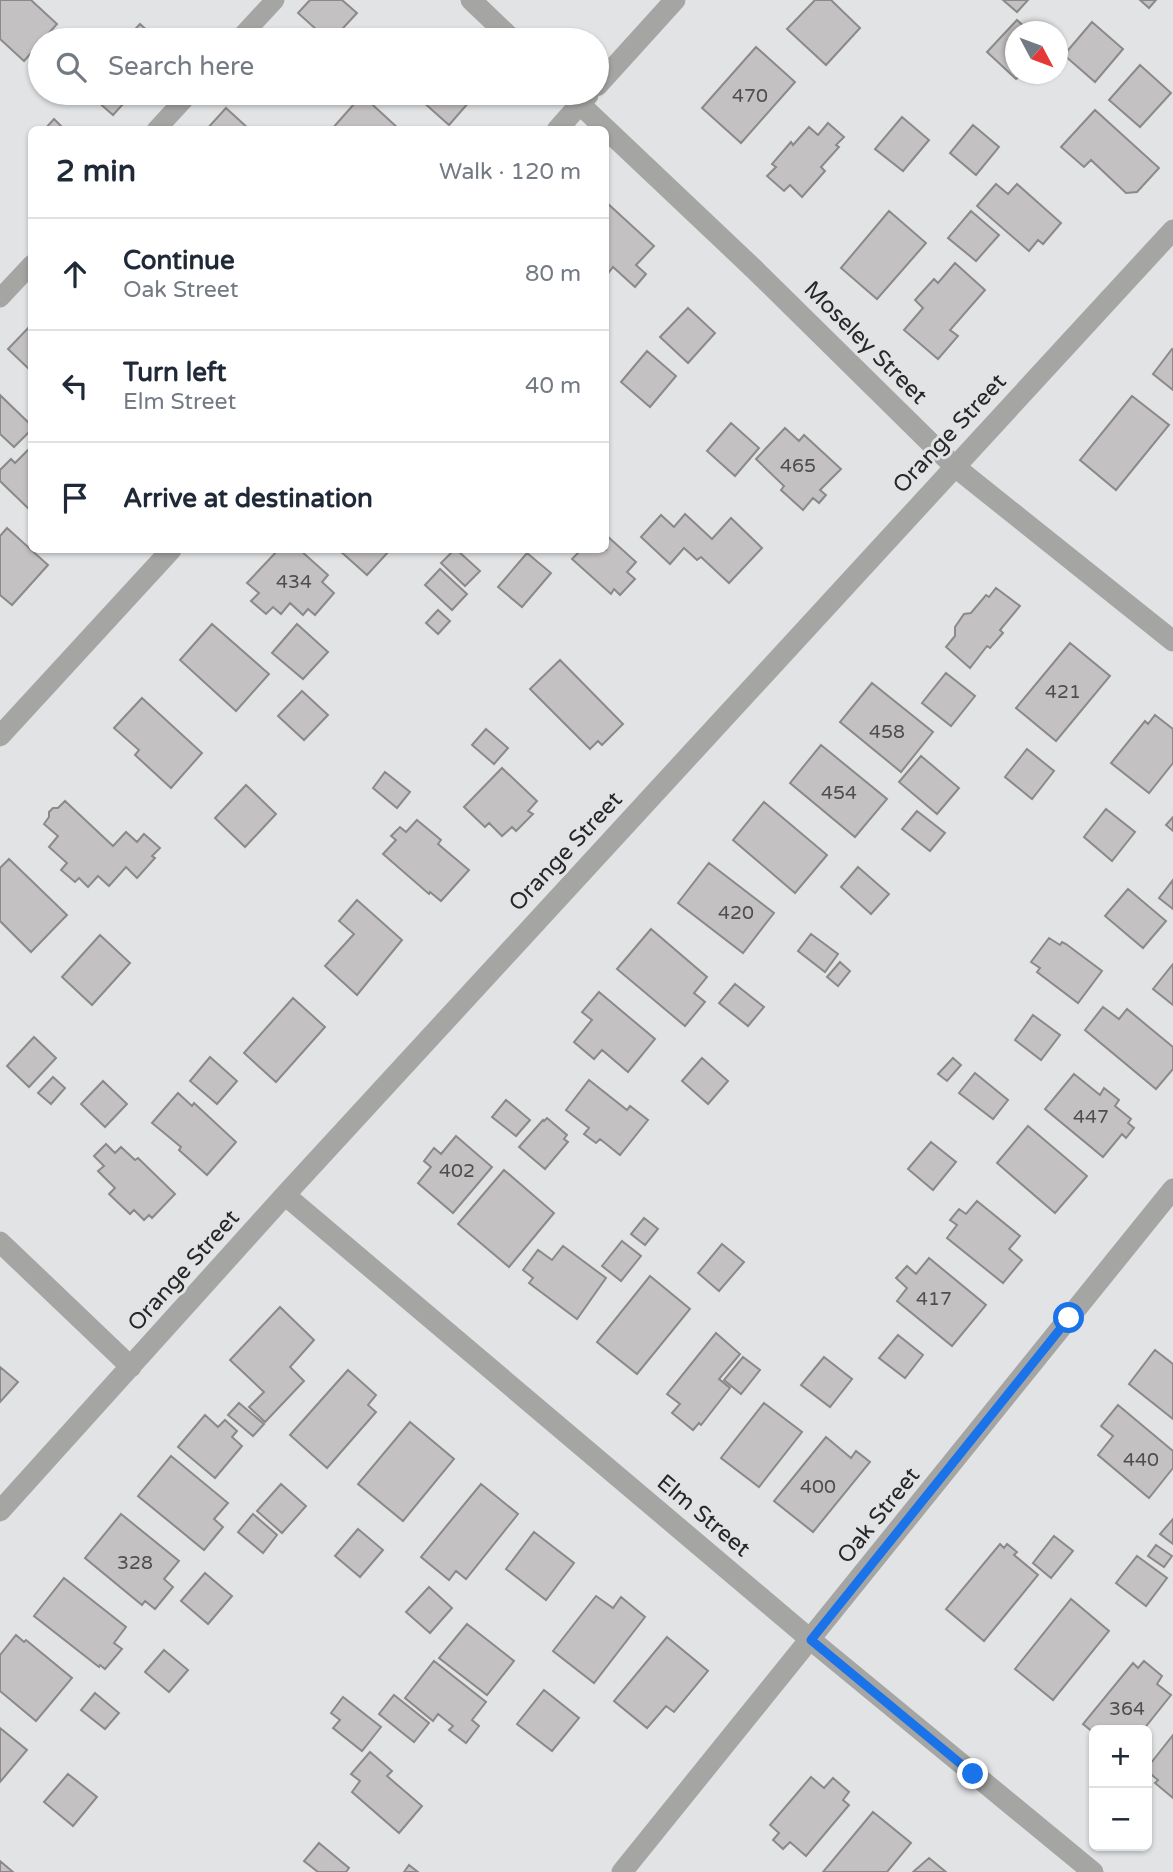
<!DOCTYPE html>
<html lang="en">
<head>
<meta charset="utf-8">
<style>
  body { margin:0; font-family:"Varela Round",sans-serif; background:#f2f2f3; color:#1f2937 }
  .controls { position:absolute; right:21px; bottom:21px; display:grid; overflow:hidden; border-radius:10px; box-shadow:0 2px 5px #0004 }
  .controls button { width:63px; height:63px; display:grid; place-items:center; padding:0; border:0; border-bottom:2px solid #e0e1e3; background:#fff; color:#1f2937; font:35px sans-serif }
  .compass { position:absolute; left:1005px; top:21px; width:63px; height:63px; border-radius:50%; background:#fff; box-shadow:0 2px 5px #0004; rotate:131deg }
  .stop { position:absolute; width:21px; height:21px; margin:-16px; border:5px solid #1a73e8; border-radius:50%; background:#fff }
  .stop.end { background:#1a73e8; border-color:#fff; box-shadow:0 2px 7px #0008 }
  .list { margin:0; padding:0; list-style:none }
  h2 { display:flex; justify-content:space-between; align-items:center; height:91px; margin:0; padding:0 28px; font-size:30px }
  h2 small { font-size:23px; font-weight:400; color:#747a83 }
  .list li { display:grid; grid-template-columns:46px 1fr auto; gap:21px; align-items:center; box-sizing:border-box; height:112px; padding:0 28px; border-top:2px solid #e0e1e3 }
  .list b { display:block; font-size:26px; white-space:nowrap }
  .list p { margin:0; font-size:23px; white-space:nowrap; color:#747a83 }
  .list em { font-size:23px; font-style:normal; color:#747a83 }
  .icon { flex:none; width:38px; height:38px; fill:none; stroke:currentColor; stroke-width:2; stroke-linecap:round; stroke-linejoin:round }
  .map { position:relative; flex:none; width:1173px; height:1872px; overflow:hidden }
  .search { position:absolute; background:#fff; box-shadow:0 2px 5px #0004; left:28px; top:28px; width:581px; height:77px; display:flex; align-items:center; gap:18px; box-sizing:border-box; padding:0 24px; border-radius:38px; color:#747a83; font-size:26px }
  .panel { position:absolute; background:#fff; box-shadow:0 2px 5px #0004; left:28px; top:126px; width:581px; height:427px; border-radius:10px }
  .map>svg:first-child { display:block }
  .building { fill:#c4c1c2; stroke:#8b898a; stroke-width:2 }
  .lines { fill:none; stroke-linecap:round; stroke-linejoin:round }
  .service { stroke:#a5a5a4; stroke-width:19 }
  .minor { stroke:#a5a5a4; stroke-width:21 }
  .route { stroke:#1a73e8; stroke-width:9 }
  .labels { text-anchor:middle; stroke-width:6; stroke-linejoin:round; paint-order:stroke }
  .number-label { font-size:19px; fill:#4e4e4e }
  .street-label { font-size:23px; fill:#272728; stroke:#e2e3e5 }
</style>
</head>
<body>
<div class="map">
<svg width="1173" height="1872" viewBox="0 0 1173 1872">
  <rect width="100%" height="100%" fill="#e2e3e5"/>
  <path class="building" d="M0,0H31L57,24L24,61L0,39Z
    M310,0H342L357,13L332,40H328L298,13Z
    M815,0H831L860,28L826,65L787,29Z
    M1003,0H1028L1017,12Z
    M1140,0H1156L1149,8Z
    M1017,20L1030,32H1016V74H1022L1016,79L987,52Z
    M1092,22L1123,49L1095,82L1064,55Z
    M140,24L158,40H125Z
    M298,31L309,40H290Z
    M756,47L795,82L741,143L702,108Z
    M1140,65L1171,93L1140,127L1109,100Z
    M88,93H133L113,115Z
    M413,93H477L449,125Z
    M362,95L400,130H331Z
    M226,108L250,130H206Z
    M1095,110L1159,168L1137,192L1126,193L1091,160L1084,167L1061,147Z
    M902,117L929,140L903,171L875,149Z
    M54,119L65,130H44Z
    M828,123L844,137L836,145L839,147L821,167L825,171L802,197L790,185L784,191L767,176L776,167L772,164L791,142L793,145L809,127L818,135Z
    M973,125L999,147L976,175L950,153Z
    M996,184L1008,194L1017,184L1061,223L1043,244L1038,240L1029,251L977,206Z
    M606,202L654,246L636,265L646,274L635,287L613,267L609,272L606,268Z
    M889,211L926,243L877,299L841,268Z
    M971,211L999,235L976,261L948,238Z
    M955,263L985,290L950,330L958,336L938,359L904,330L923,308L915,300L934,279L938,283Z
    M688,308L715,333L688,363L660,337Z
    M32,324V372L8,349Z
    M1172,349L1173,350V390L1153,374Z
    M647,351L676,376L650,407L621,382Z
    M0,395L32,426V429L14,447L0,434Z
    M1132,396L1169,425L1116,490L1080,460Z
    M731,423L759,448L735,476L707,451Z
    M785,428L799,441L804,435L841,469L820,490L826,495L819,503L813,498L803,510L781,490L784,486L756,459Z
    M32,446V512L0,481V470L11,459L15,463Z
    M685,514L712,539L731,518L762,548L729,583L701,557L697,560L684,548L670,564L641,537L661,515L674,527Z
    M7,528L48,565L12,605L0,595V536Z
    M606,535L636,562L627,572L635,579L620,595L614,589L611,594L572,559L578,553L575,550H606Z
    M278,550H300L328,575L322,582L334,593L315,615L308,609L303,615L290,603L281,614L273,607L266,614L251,601L259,593L247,583Z
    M339,550H390L367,575Z
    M454,550H457L480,571L465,586L441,563Z
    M527,553L551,573L522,607L498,587Z
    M440,569L467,594L452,610L425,585Z
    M996,588L1020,606L1000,630L1003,633L990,648L987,646L970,668L946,647L955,636V627L964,614L971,613L986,595L989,597Z
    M438,610L450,621L438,634L426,623Z
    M212,624L269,674L236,711L180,660Z
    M297,624L328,652L303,679L272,653Z
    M1070,643L1110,676L1056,741L1016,708Z
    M560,660L623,724L602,745L598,741L590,749L530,689Z
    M946,673L975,696L951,726L922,703Z
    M872,683L933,732L901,772L840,722Z
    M302,691L328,715L304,740L278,716Z
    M142,698L202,753L171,788L135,755L139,750L114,728Z
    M1155,715L1173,729V763L1149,793L1111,763L1145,721L1148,724Z
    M486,729L508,748L494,764L472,745Z
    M821,745L887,799L855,837L790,783Z
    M1027,749L1054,771L1032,799L1005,777Z
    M921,756L959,788L937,814L899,782Z
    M502,768L537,801L528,811L533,814L516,831L512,827L502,836L489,823L485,827L464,807Z
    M385,772L410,792L397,808L373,788Z
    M246,785L276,814L245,847L215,818Z
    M65,801L113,846L126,832L137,842L144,834L160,848L152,856L155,858L137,878L126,867L109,886L98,876L88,887L79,878L75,882L61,870L67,863L49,847L58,836L44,824L49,817V812L53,808H58Z
    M764,802L827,855L795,893L733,840Z
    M1106,809L1135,832L1112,861L1084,837Z
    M917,811L945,833L930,851L902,829Z
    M1173,817V831L1166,825Z
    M417,820L441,840L438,844L469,870L441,901L430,892L429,894L383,854L396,840L391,836L400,827L406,832Z
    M9,859L67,915L31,952L0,921V868Z
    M709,863L774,913L743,953L678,903Z
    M858,867L889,894L871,914L841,887Z
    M1173,880V909L1159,898Z
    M1128,889L1166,921L1143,948L1105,916Z
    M357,900L402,940L357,995L325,966L354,934L339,921Z
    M651,929L707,977L694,993L705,1002L685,1026L617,969Z
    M811,934L838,954L825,972L798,951Z
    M100,935L130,963L92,1005L62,977Z
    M1049,938L1060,945L1062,942L1066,944L1102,971L1078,1003L1037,972L1040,968L1031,962Z
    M840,962L850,971L838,986L827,977Z
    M1173,964V1005L1153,989Z
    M735,984L764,1007L748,1026L719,1003Z
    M599,992L655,1039L628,1072L602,1050L594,1059L574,1042L592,1020L582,1012Z
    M293,998L325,1027L276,1082L244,1053Z
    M1103,1007L1119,1019L1127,1009L1173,1047V1069L1156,1089L1085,1030Z
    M1033,1015L1060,1035L1041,1060L1015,1040Z
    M34,1037L56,1058L29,1087L7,1066Z
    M210,1057L237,1081L217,1104L190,1081Z
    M702,1058L728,1081L708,1104L682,1081Z
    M953,1058L961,1065L947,1081L938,1074Z
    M975,1073L1008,1100L993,1119L959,1093Z
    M1074,1074L1100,1095L1104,1088L1119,1100L1115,1106L1131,1119L1128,1123L1134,1128L1126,1138L1122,1134L1103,1157L1045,1109Z
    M53,1077L65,1088L51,1104L38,1093Z
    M589,1080L627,1110L630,1106L648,1120L620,1155L600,1139L596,1143L584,1134L589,1128L566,1110Z
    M103,1081L127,1104L105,1127L81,1104Z
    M178,1093L192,1106L194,1103L236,1142L207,1175L179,1150L181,1147L152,1123Z
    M506,1100L530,1120L516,1136L492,1117Z
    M547,1118L567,1135L564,1139L568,1142L545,1169L519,1147L543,1120L544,1121Z
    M1028,1126L1087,1176L1055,1213L997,1163Z
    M456,1136L492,1167L453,1213L418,1183L431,1167L424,1161L434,1148L441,1154Z
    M931,1142L956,1162L933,1190L908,1169Z
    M106,1144L115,1153L121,1147L135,1160L138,1158L175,1194L152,1218L149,1215L144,1220L134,1210L130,1214L109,1194L115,1188L98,1171L104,1166L94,1156Z
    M504,1170L554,1213L509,1267L458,1224Z
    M977,1201L1020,1236L1009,1249L1022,1260L1003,1283L947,1238L957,1225L950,1220L959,1209L966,1214Z
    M644,1218L658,1229L645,1245L631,1234Z
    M622,1241L641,1256L621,1281L602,1266Z
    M722,1244L744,1262L719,1291L698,1273Z
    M563,1246L606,1278L577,1319L529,1283L533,1278L523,1270L538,1250L552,1260Z
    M929,1258L986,1305L952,1346L897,1301L907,1288L896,1278L907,1266L916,1274Z
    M650,1276L690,1309L637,1374L597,1342Z
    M280,1307L314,1340L290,1367L304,1381L265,1422L249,1407L264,1392L230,1360Z
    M716,1333L740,1354L719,1379L730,1388L701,1425L699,1423L693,1430L672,1413L680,1404L667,1394Z
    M898,1335L923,1355L905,1378L879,1358Z
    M1155,1350L1173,1364V1419L1129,1384Z
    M743,1357L760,1370L741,1394L724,1380Z
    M824,1357L852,1379L830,1407L801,1385Z
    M0,1367L18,1382L0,1402Z
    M348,1370L376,1395L368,1405L376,1412L327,1468L290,1435Z
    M239,1403L264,1424L253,1436L228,1415Z
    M764,1403L802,1432L759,1487L721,1458Z
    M1118,1405L1173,1451V1468L1149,1498L1098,1455L1113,1436L1101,1426Z
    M205,1415L218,1427L225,1420L237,1431L232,1437L242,1446L215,1478L178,1447Z
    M410,1422L454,1459L403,1521L358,1484Z
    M826,1437L851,1458L856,1451L870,1462L813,1532L774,1501Z
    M171,1456L228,1503L214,1519L223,1527L204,1550L138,1496Z
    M281,1484L306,1506L282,1533L257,1511Z
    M481,1484L518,1514L466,1579L456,1571L449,1580L421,1557Z
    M121,1514L179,1561L164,1579L173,1587L155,1609L145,1601L142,1605L85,1558Z
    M253,1514L277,1535L263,1553L238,1532Z
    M1173,1519V1544L1160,1534Z
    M358,1529L383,1550L360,1577L335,1556Z
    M534,1532L574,1563L546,1600L506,1569Z
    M1054,1536L1073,1551L1051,1578L1033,1563Z
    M1000,1544L1004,1548L1007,1544L1017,1552L1014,1555L1038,1575L984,1641L946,1609Z
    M1156,1545L1172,1556L1164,1567L1148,1556Z
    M1137,1556L1167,1578L1146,1606L1116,1583Z
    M205,1573L232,1596L208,1624L181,1601Z
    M64,1578L126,1627L114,1643L122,1649L105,1669L100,1665L99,1667L34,1616Z
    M429,1587L452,1608L430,1633L406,1612Z
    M596,1596L613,1608L621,1597L645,1617L594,1683L553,1651Z
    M1071,1599L1109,1631L1053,1700L1015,1669Z
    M467,1624L514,1661L487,1695L439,1658Z
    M16,1635L24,1642L26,1640L72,1678L36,1721L0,1691V1655Z
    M667,1637L708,1671L674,1712L666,1706L647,1728L614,1701Z
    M164,1650L188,1670L169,1692L145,1672Z
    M434,1661L486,1702L472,1720L479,1726L466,1743L449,1730L453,1726L438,1714L433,1721L405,1698Z
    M1144,1661L1162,1676L1157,1684L1171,1695L1143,1730H1094V1733L1083,1724L1133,1663L1138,1668Z
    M544,1690L579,1718L552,1751L517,1724Z
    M95,1693L119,1713L105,1729L81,1710Z
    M394,1695L429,1723L414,1742L379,1714Z
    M343,1697L381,1727L362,1751L333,1728L340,1720L331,1713Z
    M0,1728L27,1750L0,1782Z
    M1173,1735V1798L1155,1783L1158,1780L1147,1771V1768Z
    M370,1752L392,1771L387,1776L422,1806L399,1833L352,1792L360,1781L351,1774Z
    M68,1774L97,1797L73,1826L44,1802Z
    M811,1777L824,1788L833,1778L849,1792L843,1800L849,1805L806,1856L790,1842L783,1849L773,1840L779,1833L770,1825Z
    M873,1812L911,1843L887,1872H823Z
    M319,1843L349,1868L346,1872H318L304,1861Z
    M929,1858L946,1872H913Z
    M0,1861L13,1872H0Z
    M409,1865L418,1872H404Z"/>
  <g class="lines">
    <path class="service" d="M238,40L275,0
      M156,130L190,93
      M0,298L32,264"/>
    <path class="minor" d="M471,0L513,40
      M597,86L675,0
      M568,93L754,269L954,466L1173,641
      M557,130L588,95
      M0,736L171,550
      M285,1195L811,1640L1093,1872
      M0,1242L131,1367
      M0,1511L285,1195L1173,230
      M622,1872L1173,1189"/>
  </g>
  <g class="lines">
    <path class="route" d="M973,1774L811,1640L1069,1318"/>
  </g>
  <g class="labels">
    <g class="number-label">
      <text x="750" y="102">470</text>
      <text x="798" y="472">465</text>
      <text x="294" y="588">434</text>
      <text x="1063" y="698">421</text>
      <text x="887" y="738">458</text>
      <text x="839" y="799">454</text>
      <text x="736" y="919">420</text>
      <text x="1091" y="1123">447</text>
      <text x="457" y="1177">402</text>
      <text x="934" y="1305">417</text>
      <text x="1141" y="1466">440</text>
      <text x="818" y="1493">400</text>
      <text x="135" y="1569">328</text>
      <text x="1127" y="1715">364</text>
    </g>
    <g class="street-label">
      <text transform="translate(866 342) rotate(45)" y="8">Moseley Street</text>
      <text transform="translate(949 433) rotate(-47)" y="8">Orange Street</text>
      <text transform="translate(565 851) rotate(-47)" y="8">Orange Street</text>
      <text transform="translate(183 1270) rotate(-48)" y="8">Orange Street</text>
      <text transform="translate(704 1515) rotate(40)" y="8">Elm Street</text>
      <text transform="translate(878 1515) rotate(-51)" y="8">Oak Street</text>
    </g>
  </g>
</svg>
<div class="controls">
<button>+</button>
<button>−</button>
</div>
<svg class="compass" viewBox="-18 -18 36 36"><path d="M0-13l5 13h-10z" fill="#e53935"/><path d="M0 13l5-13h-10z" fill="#747a83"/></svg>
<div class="stop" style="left:1069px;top:1318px"></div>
<div class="stop end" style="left:973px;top:1774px"></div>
<div class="search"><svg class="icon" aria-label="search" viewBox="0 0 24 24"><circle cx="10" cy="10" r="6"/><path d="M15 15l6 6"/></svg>Search here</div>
<section class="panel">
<h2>2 min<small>Walk · 120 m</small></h2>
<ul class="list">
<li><svg class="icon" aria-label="ahead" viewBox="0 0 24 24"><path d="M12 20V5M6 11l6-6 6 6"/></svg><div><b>Continue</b><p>Oak Street</p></div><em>80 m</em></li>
<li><svg class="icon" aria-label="left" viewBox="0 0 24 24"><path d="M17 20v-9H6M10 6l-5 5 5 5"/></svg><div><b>Turn left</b><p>Elm Street</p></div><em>40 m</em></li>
<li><svg class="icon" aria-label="arrive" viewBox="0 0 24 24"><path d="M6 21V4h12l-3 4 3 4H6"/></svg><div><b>Arrive at destination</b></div></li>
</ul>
</section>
</div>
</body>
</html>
